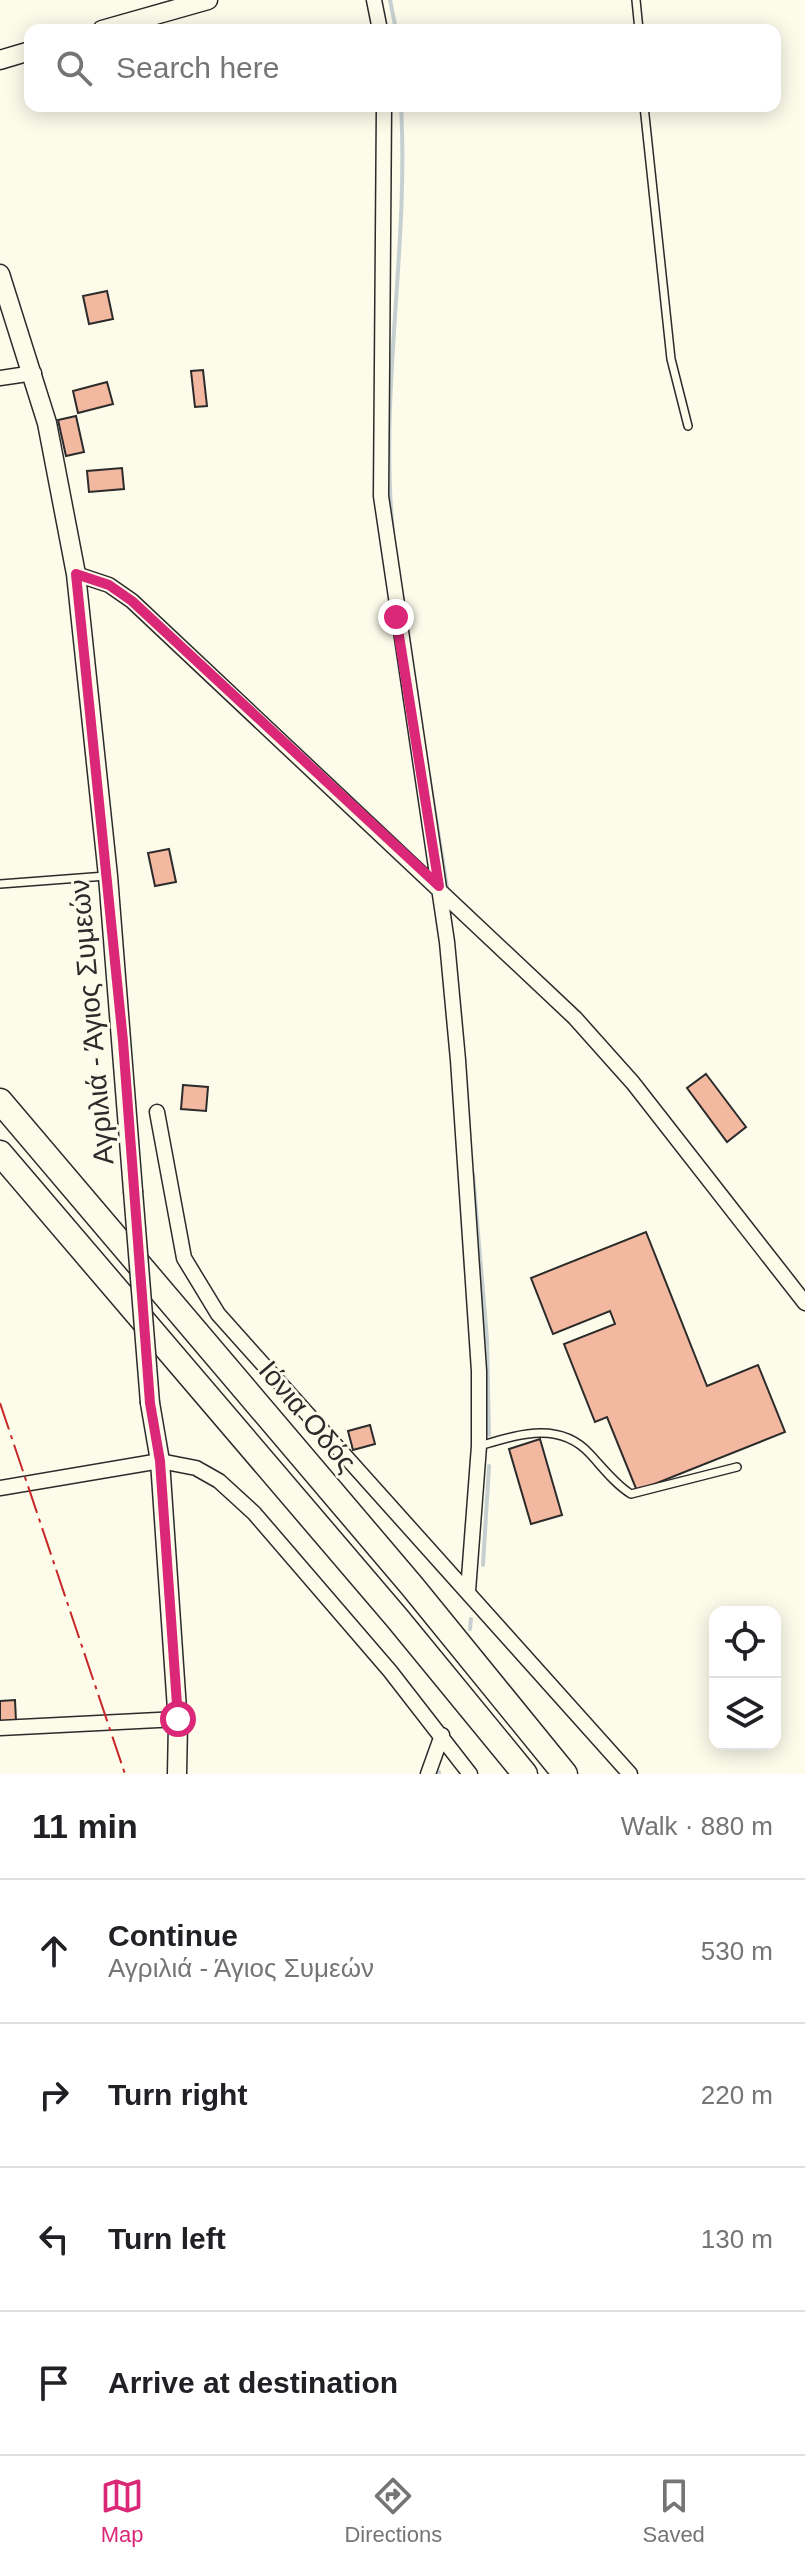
<!DOCTYPE html>
<html lang="en">
<head>
<meta charset="utf-8">
<style>
  body { margin:0; font-family:Helvetica,sans-serif; background:#f2f2f2; color:#202124 }
  .controls { position:absolute; right:24px; bottom:24px; display:grid; overflow:hidden; border-radius:16px; box-shadow:0 4px 20px #0003 }
  .controls button { width:72px; height:72px; display:grid; place-items:center; padding:0; border:0; border-bottom:2px solid #e0e0e0; background:#fff; color:#202124; font:40px sans-serif }
  .stop { position:absolute; width:24px; height:24px; margin:-18px; border:6px solid #db2777; border-radius:50%; background:#fff }
  .stop.end { background:#db2777; border-color:#fff; box-shadow:0 2px 8px #0008 }
  .list { margin:0; padding:0; list-style:none }
  h2 { display:flex; justify-content:space-between; align-items:center; height:104px; margin:0; padding:0 32px; font-size:34px }
  h2 small { font-size:26px; font-weight:400; color:#757577 }
  .list li { display:grid; grid-template-columns:52px 1fr auto; gap:24px; align-items:center; box-sizing:border-box; height:144px; padding:0 32px; border-top:2px solid #e0e0e0 }
  .list b { display:block; font-size:30px; white-space:nowrap }
  .list p { margin:0; font-size:26px; white-space:nowrap; color:#757577 }
  .list em { font-size:26px; font-style:normal; color:#757577 }
  .icon { flex:none; width:44px; height:44px; fill:none; stroke:currentColor; stroke-width:2; stroke-linecap:round; stroke-linejoin:round }
  .map { position:relative; flex:none; width:805px; height:1774px; overflow:hidden }
  .search { position:absolute; background:#fff; box-shadow:0 4px 20px #0003; left:24px; right:24px; top:24px; height:88px; display:flex; align-items:center; gap:20px; box-sizing:border-box; padding:0 28px; border-radius:16px; color:#757577; font-size:30px }
  .sheet { height:680px; background:#fff }
  nav { display:flex; justify-content:space-around; align-items:center; box-sizing:border-box; height:112px; border-top:2px solid #e0e0e0; background:#fff; font-size:22px; color:#757577 }
  nav a { display:grid; justify-items:center; gap:4px }
  nav .on { color:#db2777 }
  .map>svg:first-child { display:block }
  .lines { fill:none; stroke-linecap:round; stroke-linejoin:round }
  .stream { stroke:#c7d0d0; stroke-width:4 }
  .building { fill:#f2b8a0; stroke:#2b2b2b; stroke-width:2 }
  .lane-casing { stroke:#2b2b2b; stroke-width:10 }
  .street-casing { stroke:#2b2b2b; stroke-width:17 }
  .secondary-casing { stroke:#2b2b2b; stroke-width:21 }
  .highway-casing { stroke:#2b2b2b; stroke-width:27 }
  .lane { stroke:#fdfbea; stroke-width:7 }
  .street { stroke:#fdfbea; stroke-width:14 }
  .secondary { stroke:#fdfbea; stroke-width:18 }
  .highway { stroke:#fdfbea; stroke-width:24 }
  .secondary-bridge-casing { stroke:#2b2b2b; stroke-width:21; stroke-linecap:butt }
  .secondary-bridge { stroke:#fdfbea; stroke-width:18 }
  .power { stroke:#c62828; stroke-width:2; stroke-dasharray:28 6 4 6; stroke-linecap:butt }
  .route { stroke:#db2777; stroke-width:10 }
  .labels { text-anchor:middle; stroke-width:6; stroke-linejoin:round; paint-order:stroke }
  .street-label { font-size:28px; fill:#2b2b2b; stroke:#fdfbea }
</style>
</head>
<body>
<div class="map">
<svg width="805" height="1774" viewBox="0 0 805 1774">
  <rect width="100%" height="100%" fill="#fdfbea"/>
  <g class="lines">
    <path class="stream" d="M390,0L396,30
      M393,533C379,391 409,248 401,106
      M429,775L447,887
      M473,1174L487,1339L489,1435
      M483,1565L489,1466
      M470,1629L471,1619
      M439,1774V1772"/>
  </g>
  <path class="building" d="M107,291L113,319L89,324L83,296Z
    M203,370L207,406L195,407L191,371Z
    M107,382L113,404L78,413L73,391Z
    M76,416L84,452L66,456L58,420Z
    M122,468L124,489L89,492L87,471Z
    M169,849L176,882L155,886L148,853Z
    M706,1074L746,1127L727,1142L687,1088Z
    M183,1085L208,1087L206,1111L181,1109Z
    M646,1232L707,1386L758,1365L785,1432L637,1491L607,1417L595,1422L564,1344L615,1324L610,1311L553,1334L531,1278Z
    M370,1425L375,1444L353,1450L348,1431Z
    M540,1439L562,1515L531,1524L509,1449Z
    M15,1700L16,1721L0,1722V1701Z"/>
  <g class="lines">
    <defs>
      <path id="lane" d="M636,0L639,30
        M644,106L671,359L688,426
        M0,884L106,876
        M479,1446C517,1435 559,1420 590,1454C603,1468 616,1485 631,1494L737,1467"/>
      <path id="street" d="M374,0L380,30
        M384,106L381,496L447,942L458,1060L479,1371V1446L468,1591
        M0,378L34,373
        M76,574L109,585L132,601L575,1018L633,1083L805,1303
        M157,1112L184,1258L218,1314L630,1774
        M0,1488L160,1461L196,1468L219,1481L254,1513L390,1671L470,1774
        M0,1728L178,1719
        M428,1774L442,1735"/>
      <path id="secondary" d="M102,30L208,0
        M0,60L30,51
        M0,274L47,423L76,574L108,876L133,1191
        M150,1403L160,1461L178,1724L177,1774"/>
      <path id="highway" d="M0,1101L412,1586L565,1774
        M0,1153L397,1618L525,1774"/>
    </defs>
    <use href="#lane" class="lane-casing"/>
    <use href="#street" class="street-casing"/>
    <use href="#secondary" class="secondary-casing"/>
    <use href="#highway" class="highway-casing"/>
    <use href="#lane" class="lane"/>
    <use href="#street" class="street"/>
    <use href="#secondary" class="secondary"/>
    <use href="#highway" class="highway"/>
    <defs>
      <path id="secondary-bridge" d="M133,1191L150,1403"/>
    </defs>
    <use href="#secondary-bridge" class="secondary-bridge-casing"/>
    <use href="#secondary-bridge" class="secondary-bridge"/>
    <path class="power" d="M0,1403L125,1774"/>
  </g>
  <g class="lines">
    <path class="route" d="M178,1719L160,1461L150,1403L123,1041L76,574L109,585L132,601L439,886L396,617"/>
  </g>
  <g class="labels">
    <g class="street-label">
      <text transform="translate(91 1022) rotate(-95)" y="10">Αγριλιά - Άγιος Συμεών</text>
      <text transform="translate(308 1416) rotate(50)" y="10">Ιόνια Οδός</text>
    </g>
  </g>
</svg>
<div class="controls">
<button><svg class="icon" aria-label="locate" viewBox="0 0 24 24"><circle cx="12" cy="12" r="6"/><path d="M12 2v4M12 18v4M2 12h4M18 12h4"/></svg></button>
<button><svg class="icon" aria-label="layers" viewBox="0 0 24 24"><path d="M12 4l9 5-9 5-9-5zM3 14l9 5 9-5"/></svg></button>
</div>
<div class="stop" style="left:178px;top:1719px"></div>
<div class="stop end" style="left:396px;top:617px"></div>
<div class="search"><svg class="icon" aria-label="search" viewBox="0 0 24 24"><circle cx="10" cy="10" r="6"/><path d="M15 15l6 6"/></svg>Search here</div>
</div>
<section class="sheet">
<h2>11 min<small>Walk · 880 m</small></h2>
<ul class="list">
<li><svg class="icon" aria-label="ahead" viewBox="0 0 24 24"><path d="M12 20V5M6 11l6-6 6 6"/></svg><div><b>Continue</b><p>Αγριλιά - Άγιος Συμεών</p></div><em>530 m</em></li>
<li><svg class="icon" aria-label="right" viewBox="0 0 24 24"><path d="M7 20v-9h11M14 6l5 5-5 5"/></svg><div><b>Turn right</b></div><em>220 m</em></li>
<li><svg class="icon" aria-label="left" viewBox="0 0 24 24"><path d="M17 20v-9H6M10 6l-5 5 5 5"/></svg><div><b>Turn left</b></div><em>130 m</em></li>
<li><svg class="icon" aria-label="arrive" viewBox="0 0 24 24"><path d="M6 21V4h12l-3 4 3 4H6"/></svg><div><b>Arrive at destination</b></div></li>
</ul>
</section>
<nav>
<a class="on"><svg class="icon" aria-label="map" viewBox="0 0 24 24"><path d="M3 6l6-2 6 2 6-2v14l-6 2-6-2-6 2zM9 4v14M15 6v14"/></svg>Map</a>
<a><svg class="icon" aria-label="directions" viewBox="0 0 24 24"><path d="M12 3l9 9-9 9-9-9zM9 14v-3h6M13 9l2 2-2 2"/></svg>Directions</a>
<a><svg class="icon" aria-label="saved" viewBox="0 0 24 24"><path d="M7 4h10v16l-5-4-5 4z"/></svg>Saved</a>
</nav>
</body>
</html>
